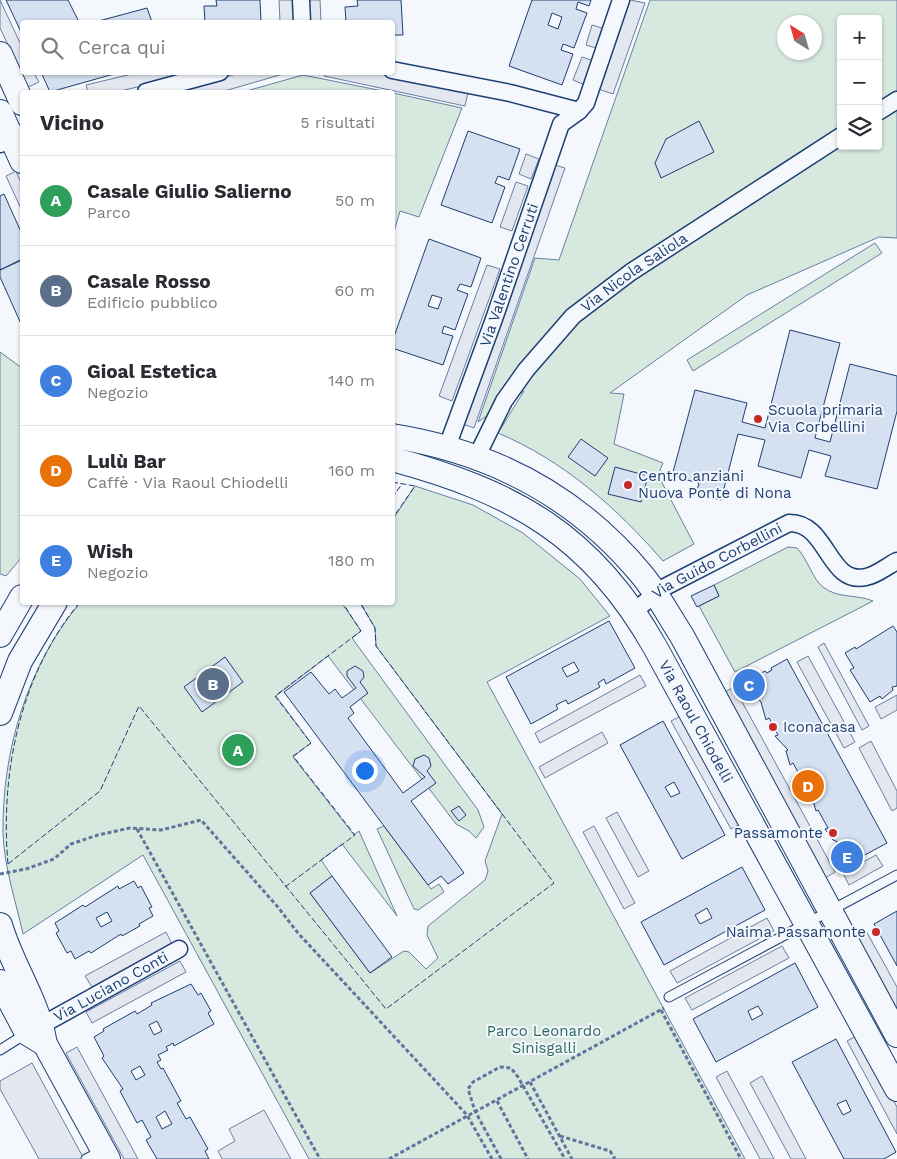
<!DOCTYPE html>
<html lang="it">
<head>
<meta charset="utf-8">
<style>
  body { margin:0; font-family:"Work Sans",sans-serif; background:#f7f7f7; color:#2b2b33 }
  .controls { position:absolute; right:15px; top:15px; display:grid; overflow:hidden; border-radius:5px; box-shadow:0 1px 4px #0004 }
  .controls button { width:45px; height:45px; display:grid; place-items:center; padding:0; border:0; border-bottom:1px solid #e1e1e2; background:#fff; color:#2b2b33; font:25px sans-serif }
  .compass { position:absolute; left:777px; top:15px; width:45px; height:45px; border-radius:50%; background:#fff; box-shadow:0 1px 4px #0004; rotate:323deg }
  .you { position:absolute; left:364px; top:770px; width:18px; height:18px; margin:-12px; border:4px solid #fff; border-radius:50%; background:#1a73e8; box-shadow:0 0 0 8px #1a73e833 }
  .badge { display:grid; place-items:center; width:32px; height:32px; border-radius:50%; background:#c62828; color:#fff; font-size:16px; font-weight:700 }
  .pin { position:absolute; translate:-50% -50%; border:2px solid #fff; box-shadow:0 1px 5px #0006 }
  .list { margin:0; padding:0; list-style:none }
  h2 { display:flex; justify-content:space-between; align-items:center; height:65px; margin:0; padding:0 20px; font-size:21px }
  h2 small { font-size:16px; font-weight:400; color:#7c7c81 }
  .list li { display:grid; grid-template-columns:32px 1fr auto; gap:15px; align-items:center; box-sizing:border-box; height:90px; padding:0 20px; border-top:1px solid #e1e1e2 }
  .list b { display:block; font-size:19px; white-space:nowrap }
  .list p { margin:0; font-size:16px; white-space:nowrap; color:#7c7c81 }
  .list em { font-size:16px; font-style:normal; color:#7c7c81 }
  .icon { flex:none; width:28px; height:28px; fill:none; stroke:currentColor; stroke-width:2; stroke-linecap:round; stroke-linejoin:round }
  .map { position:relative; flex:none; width:897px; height:1159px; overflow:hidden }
  .search { position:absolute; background:#fff; box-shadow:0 1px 4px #0004; left:20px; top:20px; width:375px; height:55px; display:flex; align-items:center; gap:12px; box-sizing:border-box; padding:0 18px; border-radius:5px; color:#7c7c81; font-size:19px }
  .panel { position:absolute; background:#fff; box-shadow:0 1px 4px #0004; left:20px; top:90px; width:375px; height:515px; border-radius:5px }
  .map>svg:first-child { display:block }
  .green { fill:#d7e8df; stroke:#687fa3; fill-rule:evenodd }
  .parking { fill:#e3e8f0; stroke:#687fa3 }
  .building { fill:#d5e0f0; stroke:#1d3f73; fill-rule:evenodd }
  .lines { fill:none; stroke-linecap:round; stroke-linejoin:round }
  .lane-casing { stroke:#1d3f73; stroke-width:11 }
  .street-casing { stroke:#1d3f73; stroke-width:19 }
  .secondary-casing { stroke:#1d3f73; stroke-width:26 }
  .path { stroke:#5e769c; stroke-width:3; stroke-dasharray:4 2.5; stroke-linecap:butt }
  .lane { stroke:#f4f7fb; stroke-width:9 }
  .street { stroke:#f4f7fb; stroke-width:16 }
  .secondary { stroke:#f4f7fb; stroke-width:24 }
  .fence { stroke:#1d3f73; stroke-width:1; stroke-dasharray:6 2.5; stroke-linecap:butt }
  .poi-dot { fill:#c62828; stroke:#f4f7fb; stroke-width:2 }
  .labels { text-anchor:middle; stroke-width:4; stroke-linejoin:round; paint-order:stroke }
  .street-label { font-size:15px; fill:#1d3f73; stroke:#f4f7fb }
  .poi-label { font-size:15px; fill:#1d3f73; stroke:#f4f7fb; text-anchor:start }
  .park-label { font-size:15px; fill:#2c6c60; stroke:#f4f7fb }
</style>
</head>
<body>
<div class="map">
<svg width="897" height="1159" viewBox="0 0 897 1159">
  <rect width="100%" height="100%" fill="#f4f7fb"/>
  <path class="green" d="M650,0H897V238L879,237L747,295L610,393L624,394L614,444L663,463L658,475L694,544L663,561C616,507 564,461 498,433L524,391L478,422L535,258L559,260ZM841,19H878V146H841ZM784,22H814V52H784Z
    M303,75L388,92H243Z
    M393,93L462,108L419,217L400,211L393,235Z
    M875,243L882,253L693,371L687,360Z
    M0,352L22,368V557L6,576L0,574Z
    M415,486L473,505L523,533L580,579L610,616L487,682L745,1159H309L143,855L23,934C16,902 4,867 3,833C2,751 27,666 80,603H342L361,631L352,638L478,810L484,827L476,838L469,831L456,824L328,656L276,696L311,743L293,757L354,835L359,831L397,916L342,844L321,860L332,876L310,893L370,973L404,951L409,952L426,969L438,958L427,935L428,926L485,880L488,871L485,861L502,814L376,646L375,628L360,603L392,602L393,519Z
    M788,547L797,548C807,558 813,580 823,587C838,599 857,594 873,601L735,672L699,606L719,596L714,585Z
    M384,826L431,889L439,884L444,892L418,910L414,909L377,829Z"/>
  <path class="parking" d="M0,0L22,47V72L34,73L39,82L28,87L0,28Z
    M279,0H293L294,22H280Z
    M308,0H320L321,22H308Z
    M630,0L645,3L613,94L598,89Z
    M592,25L605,29L599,49L586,45Z
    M582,57L594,61L585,85L573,80Z
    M290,72L221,92H167L240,73Z
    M136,73H176L177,77L117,92H88L86,85Z
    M324,73H375L468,92L465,106L324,76Z
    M526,154L539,159L531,179L519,174Z
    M551,164L565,168L474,428L460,423Z
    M16,171L22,185V211L6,176Z
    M516,182L528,186L512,231L500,227Z
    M487,265L500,269L452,401L439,396Z
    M824,643L869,726L862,730L818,647Z
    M808,656L855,742L844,748L797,662Z
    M640,675L646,686L540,743L535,733Z
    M734,687L835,872L825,878L723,693Z
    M897,695V710L881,719L875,707Z
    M683,715L743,822L731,829L671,721Z
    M602,732L608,743L545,778L539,767Z
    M871,741L897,791V808L892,811L859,748Z
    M617,812L649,871L638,877L606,818Z
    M594,826L635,903L624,909L583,832Z
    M876,855L883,866L849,885L843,873Z
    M767,918L774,931L677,983L670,971Z
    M865,929L897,987V1013L854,934Z
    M166,932L172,944L92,987L85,976Z
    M782,946L789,958L692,1010L685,998Z
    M180,961L186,972L92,1023L86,1012Z
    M858,1035L897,1107V1134L847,1041Z
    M77,1047L138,1159H124L66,1053Z
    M32,1063L84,1159H39L0,1089V1081Z
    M727,1071L774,1159H760L716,1077Z
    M762,1076L806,1159H791L750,1083Z
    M264,1110L291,1159H222L218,1151L235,1141L229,1129Z"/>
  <path class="building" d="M6,0H68L79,22H22V34Z
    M216,0H260L261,22H205L204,6H217Z
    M357,0H401L403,35H392V22H346L345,7L358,6Z
    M532,0H591L589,6L578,2L576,9L587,13L574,48L563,44L561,50L573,54L562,85L509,66ZM552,13L562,17L558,29L548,25Z
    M147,8L152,22H95Z
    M41,72H121L50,92Z
    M699,121L714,152L661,178L655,163L666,139Z
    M468,131L520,149L509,180L498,176L495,183L505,187L492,223L441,205Z
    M4,194L22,234V259L0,270V196Z
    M429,239L481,258L471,287L460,284L457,290L468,294L455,330L444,326L442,333L453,336L443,365L392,348V342ZM432,295L442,298L438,309L428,306Z
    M22,260V326L0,277V270Z
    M790,330L840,343L815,438L830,442L850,364L897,376V411L877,489L825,476L831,456L809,450L801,478L758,466L765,440L738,434L721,500L696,494L699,483L672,476L695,390L747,403L742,422L765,428Z
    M581,439L608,458L595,476L568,457Z
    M615,467L648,476L641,502L608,494Z
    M714,585L719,596L697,607L691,596Z
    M609,621L635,668L606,684L604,679L598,683L600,687L568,704L566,700L556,705L558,709L531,724L506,677ZM574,662L579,671L567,677L562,668Z
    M893,626L897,632V686L892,687L893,690L882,699L880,696L870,702L850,670L854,668L845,653L855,647L856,649Z
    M225,657L243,682L202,712L184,687Z
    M787,659L887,843L848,864L844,856L840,858L835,844L838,842L833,840L825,829L828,828L818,810L816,811L811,793L809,794L800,782L803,781L793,763L790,765L786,751L788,750L775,736L778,735L769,718L766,720L761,702L750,691L753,689L748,680L765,671L767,673L772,670L771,668Z
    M355,666L363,671L364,677L360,682L368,693L350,707L354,713L348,718L403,793L425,777L413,766L415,759L424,755L429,758L431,766L427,771L436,783L411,801L464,873L448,884L441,876L428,885L284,692L311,672L329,694L335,689L342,698L356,688L347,676V671Z
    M663,721L725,835L682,859L620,745ZM674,782L680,793L671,797L665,787Z
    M459,806L466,815L459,821L451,811Z
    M742,867L765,910L664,965L641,922ZM707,908L712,918L700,924L695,915Z
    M332,876L392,957L370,973L310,893Z
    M134,881L138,888L141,886L152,907L149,908L153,916L139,924L140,926L122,936L121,934L91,953L89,951L75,959L71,951L67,953L56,933L59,931L55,923L83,905L85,907L118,886L119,889ZM107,912L112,921L101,927L96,918Z
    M897,911V966L874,924Z
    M795,963L818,1007L716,1062L693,1019ZM758,1006L763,1014L752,1020L748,1011Z
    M191,984L198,995L201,993L211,1011L208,1013L214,1024L174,1046L173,1043L166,1047L168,1050L158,1055L161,1060L157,1062L161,1069L163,1068L181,1101L177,1103L186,1119L190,1117L208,1149L205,1151L209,1159H157L146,1140L151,1137L142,1120L137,1123L120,1091L123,1089L102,1058L104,1056L94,1037L104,1031L103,1029L135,1011L137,1014L152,1005L151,1003ZM157,1021L162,1031L154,1035L149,1025ZM140,1066L145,1075L136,1080L131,1071ZM165,1111L172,1124L162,1129L156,1117Z
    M836,1039L896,1152L884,1159H844L792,1062ZM846,1100L851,1111L843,1115L837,1104Z"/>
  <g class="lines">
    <defs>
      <path id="lane" d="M669,997L897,875
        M0,1050L27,1033
        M86,1159L102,1151"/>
      <g id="street">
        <path d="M301,0L302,22"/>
        <path d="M392,70L510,93L579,111L561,124L494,319L447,447"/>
        <path d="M146,92L220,72"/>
        <path d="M579,111L586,103L621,0"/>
        <path d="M878,112L897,100"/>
        <path d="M0,144L22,133"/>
        <path id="s1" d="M477,456L504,401L526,370L573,316L631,272L841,136"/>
        <path id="s2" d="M633,612L663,588L789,523C828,522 828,586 866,577C877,575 887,566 897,561"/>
        <path id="s3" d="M33,1030L179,949"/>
      </g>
      <g id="secondary">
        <path d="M0,54L22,103"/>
        <path d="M0,112L22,161"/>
        <path d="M392,436C493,452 577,496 642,575C657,593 669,616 682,636L897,1035"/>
        <path id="s4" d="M392,459C514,492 592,535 655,647L897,1089"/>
        <path d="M0,635L22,597"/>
        <path d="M0,713L20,661L55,602"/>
        <path d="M0,925C12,966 38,1001 45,1044L108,1159"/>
        <path d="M0,982L27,1033L45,1044"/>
      </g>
    </defs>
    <use href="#lane" class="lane-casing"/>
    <use href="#street" class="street-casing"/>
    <use href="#secondary" class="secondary-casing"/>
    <path class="path" d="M137,829L320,1159
      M0,874L26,869L54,859L71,844L98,835L130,828L161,830L201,820L277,906L298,933L467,1115L492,1159
      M661,1010L741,1159
      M530,1082L572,1159
      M497,1101L528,1159
      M560,1136L610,1151L615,1159
      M389,1159L664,1008
      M501,1159L475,1111L468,1089L473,1082L500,1067L511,1068L518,1077L565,1159"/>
    <use href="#lane" class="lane"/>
    <use href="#street" class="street"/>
    <use href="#secondary" class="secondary"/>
    <path class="fence" d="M392,482L415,486L392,519
      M392,498L402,484
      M8,864L100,791L139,706L386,1009L554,883L376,646L375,628L360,602
      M8,864C0,773 20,674 80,602
      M285,887L355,835L293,756L311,743L275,696L361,631L342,602"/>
  </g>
  <g class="poi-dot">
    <circle cx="758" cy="419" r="5"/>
    <circle cx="628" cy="485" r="5"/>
    <circle cx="773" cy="727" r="5"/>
    <circle cx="833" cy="833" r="5"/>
    <circle cx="876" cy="932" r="5"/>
  </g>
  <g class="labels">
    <g class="street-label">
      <text dy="5" stroke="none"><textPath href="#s1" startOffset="246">Via Nicola Saliola</textPath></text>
      <text transform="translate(509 275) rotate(-71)" y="5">Via Valentino Cerruti</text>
      <text dy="5" stroke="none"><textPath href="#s2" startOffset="99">Via Guido Corbellini</textPath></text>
      <text dy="5" stroke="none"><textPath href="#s4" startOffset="419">Via Raoul Chiodelli</textPath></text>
      <text dy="5" stroke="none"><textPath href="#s3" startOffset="89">Via Luciano Conti</textPath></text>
    </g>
    <g class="poi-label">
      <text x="768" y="415">Scuola primaria<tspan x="768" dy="17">Via Corbellini</tspan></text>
      <text x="638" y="481">Centro anziani<tspan x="638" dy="17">Nuova Ponte di Nona</tspan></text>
      <text x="783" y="732">Iconacasa</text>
      <text x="823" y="838" text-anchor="end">Passamonte</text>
      <text x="866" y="937" text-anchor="end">Naima Passamonte</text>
    </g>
    <g class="park-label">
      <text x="544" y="1036">Parco Leonardo<tspan x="544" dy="17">Sinisgalli</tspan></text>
    </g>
  </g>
</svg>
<div class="controls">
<button>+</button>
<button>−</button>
<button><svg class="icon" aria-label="layers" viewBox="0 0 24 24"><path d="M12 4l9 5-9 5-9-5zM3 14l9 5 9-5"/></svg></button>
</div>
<svg class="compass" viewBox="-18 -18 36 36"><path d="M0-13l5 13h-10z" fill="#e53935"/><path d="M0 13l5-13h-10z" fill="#7c7c81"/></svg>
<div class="you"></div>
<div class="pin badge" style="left:238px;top:750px;background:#2e9e5b">A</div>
<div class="pin badge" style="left:213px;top:684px;background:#5c6f8a">B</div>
<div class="pin badge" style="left:749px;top:685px;background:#3f7fe0">C</div>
<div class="pin badge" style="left:808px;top:786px;background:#e8710a">D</div>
<div class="pin badge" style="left:847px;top:857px;background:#3f7fe0">E</div>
<div class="search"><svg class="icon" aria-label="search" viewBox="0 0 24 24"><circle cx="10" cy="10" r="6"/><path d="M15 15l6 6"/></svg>Cerca qui</div>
<section class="panel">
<h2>Vicino<small>5 risultati</small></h2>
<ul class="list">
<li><span class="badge" style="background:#2e9e5b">A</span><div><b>Casale Giulio Salierno</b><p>Parco</p></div><em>50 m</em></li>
<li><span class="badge" style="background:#5c6f8a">B</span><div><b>Casale Rosso</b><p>Edificio pubblico</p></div><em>60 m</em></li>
<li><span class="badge" style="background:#3f7fe0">C</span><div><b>Gioal Estetica</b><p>Negozio</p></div><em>140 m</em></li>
<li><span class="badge" style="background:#e8710a">D</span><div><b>Lulù Bar</b><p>Caffè · Via Raoul Chiodelli</p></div><em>160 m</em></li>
<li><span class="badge" style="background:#3f7fe0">E</span><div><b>Wish</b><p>Negozio</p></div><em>180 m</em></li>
</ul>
</section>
</div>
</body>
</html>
